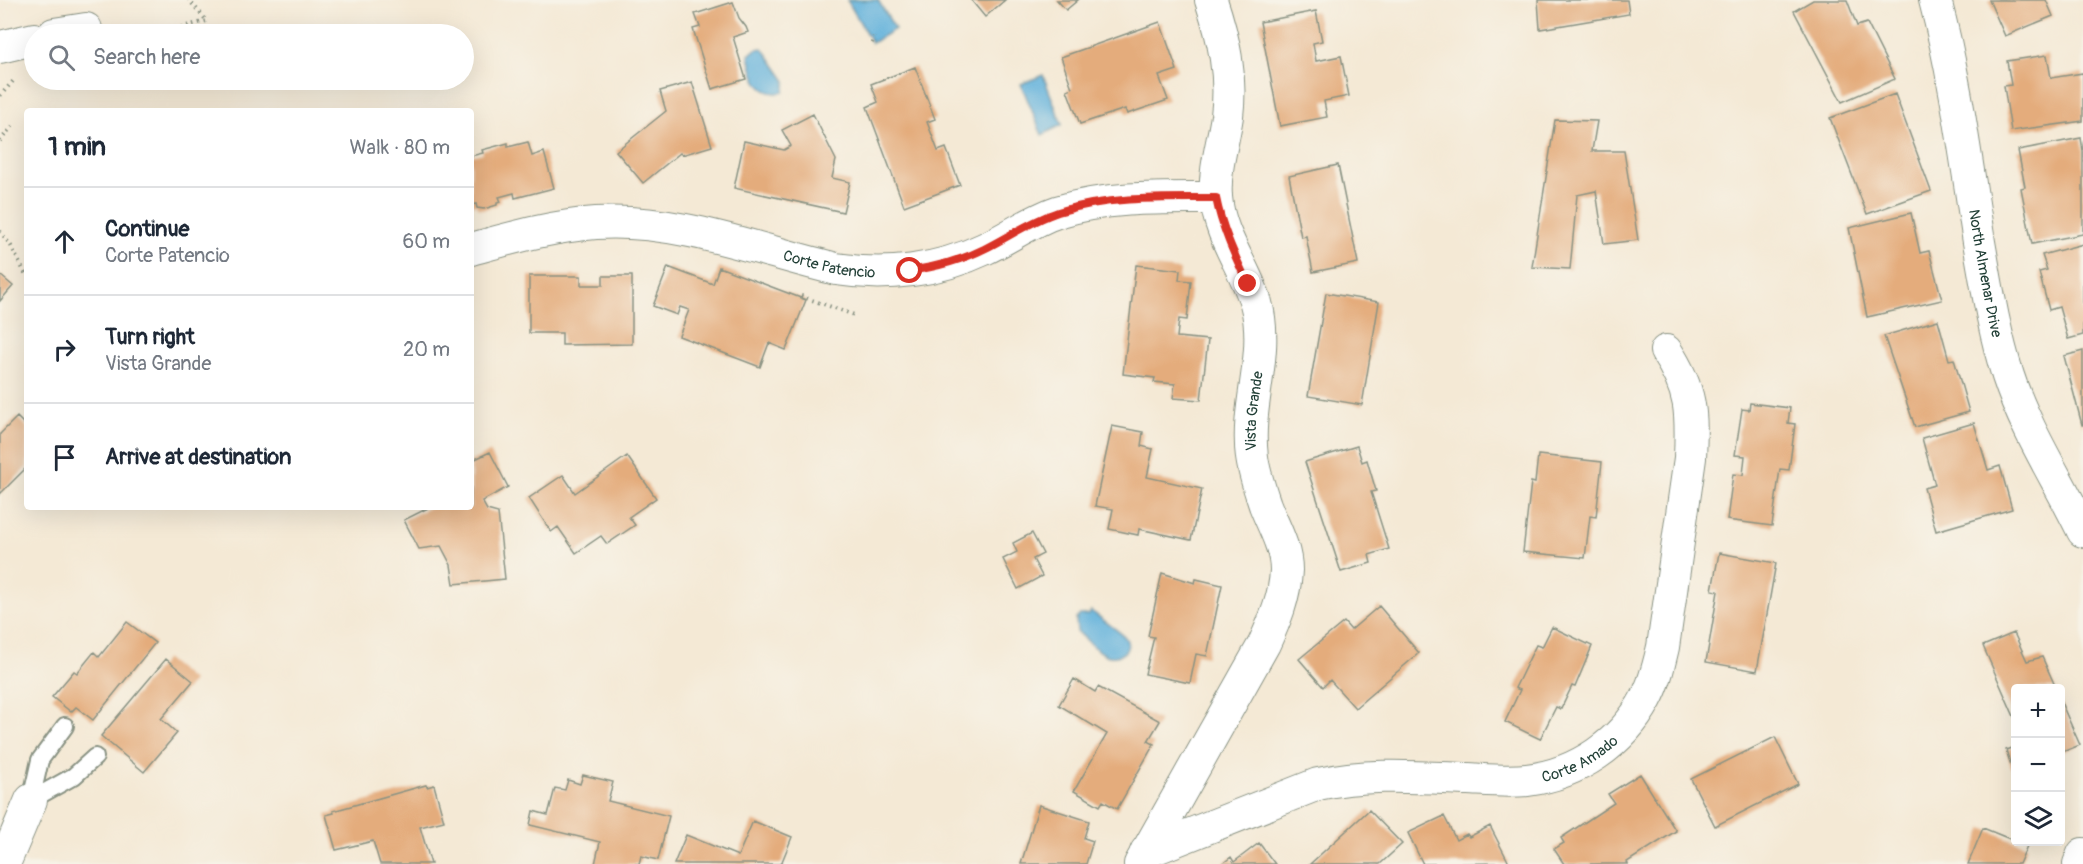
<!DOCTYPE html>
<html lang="en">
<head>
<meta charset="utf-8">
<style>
  body { margin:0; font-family:Pangolin,sans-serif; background:#f6f6f7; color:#1f2937 }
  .controls { position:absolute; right:18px; bottom:18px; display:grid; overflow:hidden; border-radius:6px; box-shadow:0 6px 24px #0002 }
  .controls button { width:54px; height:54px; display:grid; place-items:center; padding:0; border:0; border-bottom:2px solid #e0e1e3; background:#fff; color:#1f2937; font:30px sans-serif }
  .stop { position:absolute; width:18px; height:18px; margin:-14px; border:4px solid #d93025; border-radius:50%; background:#fff }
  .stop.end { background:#d93025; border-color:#fff; box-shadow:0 2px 6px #0008 }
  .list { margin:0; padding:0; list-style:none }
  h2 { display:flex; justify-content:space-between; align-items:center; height:78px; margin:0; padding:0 24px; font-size:26px }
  h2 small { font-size:20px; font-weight:400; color:#747a83 }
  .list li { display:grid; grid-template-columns:39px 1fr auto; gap:18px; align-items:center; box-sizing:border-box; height:108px; padding:0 24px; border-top:2px solid #e0e1e3 }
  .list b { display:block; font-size:22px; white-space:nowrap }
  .list p { margin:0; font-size:20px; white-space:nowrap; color:#747a83 }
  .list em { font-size:20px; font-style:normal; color:#747a83 }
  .icon { flex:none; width:33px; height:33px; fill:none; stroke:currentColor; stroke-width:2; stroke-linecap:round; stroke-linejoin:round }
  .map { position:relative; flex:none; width:2083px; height:864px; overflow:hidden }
  .search { position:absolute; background:#fff; box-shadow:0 6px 24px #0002; left:24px; top:24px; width:450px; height:66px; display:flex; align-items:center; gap:15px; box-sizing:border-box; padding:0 21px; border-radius:33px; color:#747a83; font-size:22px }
  .panel { position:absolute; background:#fff; box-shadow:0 6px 24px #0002; left:24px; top:108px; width:450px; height:402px; border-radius:6px }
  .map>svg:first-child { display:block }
  .water { fill:#61b1db; stroke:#407788; stroke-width:1.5 }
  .building { fill:#e4ac7c }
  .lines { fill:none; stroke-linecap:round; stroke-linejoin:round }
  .lane-casing { stroke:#8a9384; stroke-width:20 }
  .street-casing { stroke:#8a9384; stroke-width:34 }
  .path { stroke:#8a9384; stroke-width:4; stroke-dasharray:1.5 4.5; stroke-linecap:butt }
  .lane { stroke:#fff; stroke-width:16 }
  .street { stroke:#fff; stroke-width:32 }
  .route { stroke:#d93025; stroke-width:8 }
  .labels { text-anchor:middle; stroke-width:4.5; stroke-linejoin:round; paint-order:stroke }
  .street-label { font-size:15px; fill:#1f3d34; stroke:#f7f3e8 }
</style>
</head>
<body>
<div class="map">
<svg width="2083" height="864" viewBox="0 0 2083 864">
  <rect width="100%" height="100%" fill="#f7f3e8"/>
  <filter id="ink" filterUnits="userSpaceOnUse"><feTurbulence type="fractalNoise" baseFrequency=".0167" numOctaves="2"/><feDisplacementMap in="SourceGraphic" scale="12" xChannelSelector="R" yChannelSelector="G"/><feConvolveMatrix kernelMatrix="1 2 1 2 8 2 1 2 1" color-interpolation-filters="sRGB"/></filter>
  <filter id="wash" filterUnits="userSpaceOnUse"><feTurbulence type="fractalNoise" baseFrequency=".008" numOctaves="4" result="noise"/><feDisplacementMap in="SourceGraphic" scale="24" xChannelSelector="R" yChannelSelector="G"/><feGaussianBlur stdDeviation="1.35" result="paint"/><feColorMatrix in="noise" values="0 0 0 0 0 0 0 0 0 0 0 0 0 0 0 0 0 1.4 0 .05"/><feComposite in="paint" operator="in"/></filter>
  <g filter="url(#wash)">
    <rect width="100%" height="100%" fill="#f4e9d5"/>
    <path class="water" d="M847,0H878L895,29L872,43Z
      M763,48L786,81L784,92C759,98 753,76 749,55L756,49Z
      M1043,75L1062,125L1042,135L1021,84Z
      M1091,611C1095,614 1121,633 1124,636C1135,650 1118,660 1106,655C1095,649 1086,640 1077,631L1076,619L1080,615H1089Z"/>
    <g id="blocks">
      <path class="building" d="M971,0H1005L985,17Z
        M1057,0H1078L1066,10Z
        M1538,0H1627L1629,14L1540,29Z
        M1813,0H1847L1857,26L1867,23L1895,79L1842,102L1794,11Z
        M1989,0H2046L2053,16L2005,36Z
        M733,2L739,18L746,27L748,32L733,37L746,79L712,89L693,29L700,27L695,14Z
        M1316,11L1322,41L1313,43L1316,61L1341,56L1349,96L1324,101L1327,117L1280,126L1260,22Z
        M1160,22L1177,70L1159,76L1168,100L1127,114L1125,109L1080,124L1067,90L1072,88L1061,57Z
        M2047,55L2051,78L2083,73V121L2011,131L2004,86L2011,85L2007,61Z
        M915,67L935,119L927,122L938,151L946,148L960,185L904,206L867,107L878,102L871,84Z
        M692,82L712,146L682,155L680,153L643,183L616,151L666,111L660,91Z
        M1895,94L1931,191L1867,214L1830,118Z
        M813,114L836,160L832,178L850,182L843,212L734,188L744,141L784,150L791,146L782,130Z
        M1555,120L1597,121L1592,151H1624L1638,240L1604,244L1596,191L1577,195L1570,269L1532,267Z
        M2081,138L2083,151V234L2032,244L2021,188L2025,187L2018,150Z
        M528,142L532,156L544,152L554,188L515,198L514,193L499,197L501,202L497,203V205L484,209L477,208L476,204L471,205V156L483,153L482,150L508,143V147Z
        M1338,165L1358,263L1313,272L1306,236L1301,237L1289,176Z
        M1911,213L1920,253L1929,251L1942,300L1867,317L1849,228Z
        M2083,244V335L2068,339L2059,307L2049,310L2039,272L2047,270L2042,255Z
        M1136,265L1180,270L1179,280L1191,281L1187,320L1179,319L1177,337L1208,340L1201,400L1173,398L1175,384L1154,382L1155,378L1123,374Z
        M668,267L713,284L719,267L806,300L786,350L769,343L760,367L679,336L689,310L680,307L677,315L653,306Z
        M0,275L13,286L0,301Z
        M529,276H581V285H603V276H632V344L562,345V333H529Z
        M1326,293L1379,302L1362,405L1308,396Z
        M1938,320L1949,360L1954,359L1969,412L1915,427L1884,336Z
        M2083,351V425H2082L2064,356Z
        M1750,403L1790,408L1788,423L1795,424L1789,470L1780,469L1772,526L1727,520L1733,474L1743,475L1745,456L1735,455L1742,409L1749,410Z
        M17,417L27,427V467L0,494V434Z
        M1974,423L1988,470L2000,466L2012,509L1936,531L1924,488L1935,485L1922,438Z
        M1112,426L1143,432L1141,446L1153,449L1147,477L1202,489L1191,540L1139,529L1138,535L1109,529L1113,509L1095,506Z
        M1357,446L1362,462L1367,460L1376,491L1371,492L1389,549L1369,555L1371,563L1341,572L1305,462Z
        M490,452L508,487L482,501L487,510L498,513L505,579L454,584L451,565L441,546L419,549L404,520L430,507H471V461Z
        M1538,455L1602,462L1596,517L1590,516L1585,558L1523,552L1531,482L1535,483Z
        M627,456L656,498L629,517L635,525L607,544L601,536L576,553L558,527L551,532L529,498L563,475L575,493Z
        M1032,533L1043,554L1033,559L1042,576L1018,589L1003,559L1017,552L1013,543Z
        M1719,553L1776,563L1757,671L1706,662L1718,591L1712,590Z
        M1162,573L1195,583L1196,579L1222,585L1207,656L1196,654L1190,683L1145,674L1154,637L1148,636Z
        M1379,606L1419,653L1355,708L1330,680L1323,687L1299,659L1344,622L1351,630Z
        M127,622L155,643L93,720L76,707L71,712L52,697L74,671L77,673L94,652L99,657Z
        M1552,627L1592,646L1575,687L1572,686L1561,709L1556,707L1540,739L1505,722L1520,690L1515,688L1536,645L1542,647Z
        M2014,633L2027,661L2042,657L2056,688H2016V721L1983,646Z
        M166,659L193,681L161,719L177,733L144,772L101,736Z
        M1074,679L1095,692L1098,687L1160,721L1148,741L1154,744L1117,809L1103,801L1100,806L1074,791L1107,734L1059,705Z
        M2060,700L2080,745L2060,753Z
        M1775,737L1798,784L1715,826L1691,779Z
        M2016,746V771L2013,772L2006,750Z
        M1640,774L1676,831L1627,862L1628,864H1564L1554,849L1564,843L1561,838L1614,803L1608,794Z
        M583,775L613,782L608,801L669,816L658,860L641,856L639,864H595L600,842L530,825L533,811L548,815L555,788L565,790L568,780L580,784Z
        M426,785L427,787L434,785L444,821L420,827L431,864H380L373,841L336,850L326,815L334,813L333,811Z
        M1039,805L1089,821L1084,838L1093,841L1086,864H1021Z
        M1369,810L1402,844L1380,864H1310Z
        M1444,816L1456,840L1467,834L1469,837L1490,826L1509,863L1423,864L1408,833Z
        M753,821L792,837L781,864H674L686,835L738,856Z
        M1983,828L2027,846L2019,864H1968Z
        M1259,843L1275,864H1222L1231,857L1234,862Z"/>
    </g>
  </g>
  <g filter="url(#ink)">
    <use href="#blocks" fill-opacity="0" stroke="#8a9384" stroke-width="1.5"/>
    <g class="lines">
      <defs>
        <path id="lane" d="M31,800L40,760L65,726
          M31,800L74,776L95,757"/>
        <g id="street">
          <path id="s1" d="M1935,0C1956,79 1966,161 1979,242C1987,287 1994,332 2008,376C2026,431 2058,479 2083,531"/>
          <path d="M54,34L86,29"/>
          <path d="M0,47L34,39"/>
          <path id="s2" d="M471,249C512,238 553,226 596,223C678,218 757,250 836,269C886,277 938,271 984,249C1008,238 1031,221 1057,212C1108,196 1164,198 1216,198"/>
          <path id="s3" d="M1146,852L1318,784C1367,773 1417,777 1468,779C1487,780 1507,782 1527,780C1578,774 1622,743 1646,699C1655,683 1659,664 1663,647L1690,458C1692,412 1692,391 1666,351"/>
          <path d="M4,864L31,800"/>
          <path id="s4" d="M1140,864L1264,644C1275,620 1285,597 1286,570C1286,547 1273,526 1265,505C1260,490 1254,473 1252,457C1245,405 1270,354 1256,303C1245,267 1219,236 1216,197C1214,169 1223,143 1227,116C1232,75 1224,39 1211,0"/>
          <path d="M2079,864L2083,854"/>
        </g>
      </defs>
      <use href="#lane" class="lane-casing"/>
      <use href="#street" class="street-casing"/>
      <path class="path" d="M116,32L146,34
        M152,34L207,21L189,0
        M872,43L874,37
        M0,96L15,79
        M0,141L14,124
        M0,231L11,246L27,277
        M801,296L854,315"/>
      <use href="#lane" class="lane"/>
      <use href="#street" class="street"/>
    </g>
  </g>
  <g class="lines" filter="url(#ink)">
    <path class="route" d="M910,271C936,267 960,261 984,249C1008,237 1031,221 1058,212C1108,196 1164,198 1216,198C1222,229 1235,256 1248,284"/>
  </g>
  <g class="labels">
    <g class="street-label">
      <text dy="5" stroke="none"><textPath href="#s2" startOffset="366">Corte Patencio</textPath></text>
      <text dy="5" stroke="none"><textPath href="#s1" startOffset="278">North Almenar Drive</textPath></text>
      <text dy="5" stroke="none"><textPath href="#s4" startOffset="495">Vista Grande</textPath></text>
      <text dy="5" stroke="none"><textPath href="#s3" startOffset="452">Corte Amado</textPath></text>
    </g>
  </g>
</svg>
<div class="controls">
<button>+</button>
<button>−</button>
<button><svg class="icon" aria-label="layers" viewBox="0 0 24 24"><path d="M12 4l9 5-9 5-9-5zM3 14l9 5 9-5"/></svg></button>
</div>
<div class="stop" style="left:910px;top:271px"></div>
<div class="stop end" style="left:1248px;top:284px"></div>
<div class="search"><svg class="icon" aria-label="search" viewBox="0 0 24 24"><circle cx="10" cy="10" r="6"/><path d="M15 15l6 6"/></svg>Search here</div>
<section class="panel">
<h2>1 min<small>Walk · 80 m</small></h2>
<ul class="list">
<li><svg class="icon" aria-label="ahead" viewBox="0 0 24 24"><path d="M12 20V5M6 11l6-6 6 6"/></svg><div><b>Continue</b><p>Corte Patencio</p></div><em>60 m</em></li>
<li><svg class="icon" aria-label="right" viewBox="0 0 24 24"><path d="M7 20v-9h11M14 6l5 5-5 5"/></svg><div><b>Turn right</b><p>Vista Grande</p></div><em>20 m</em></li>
<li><svg class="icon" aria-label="arrive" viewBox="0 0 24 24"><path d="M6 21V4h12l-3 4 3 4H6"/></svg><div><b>Arrive at destination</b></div></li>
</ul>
</section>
</div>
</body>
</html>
